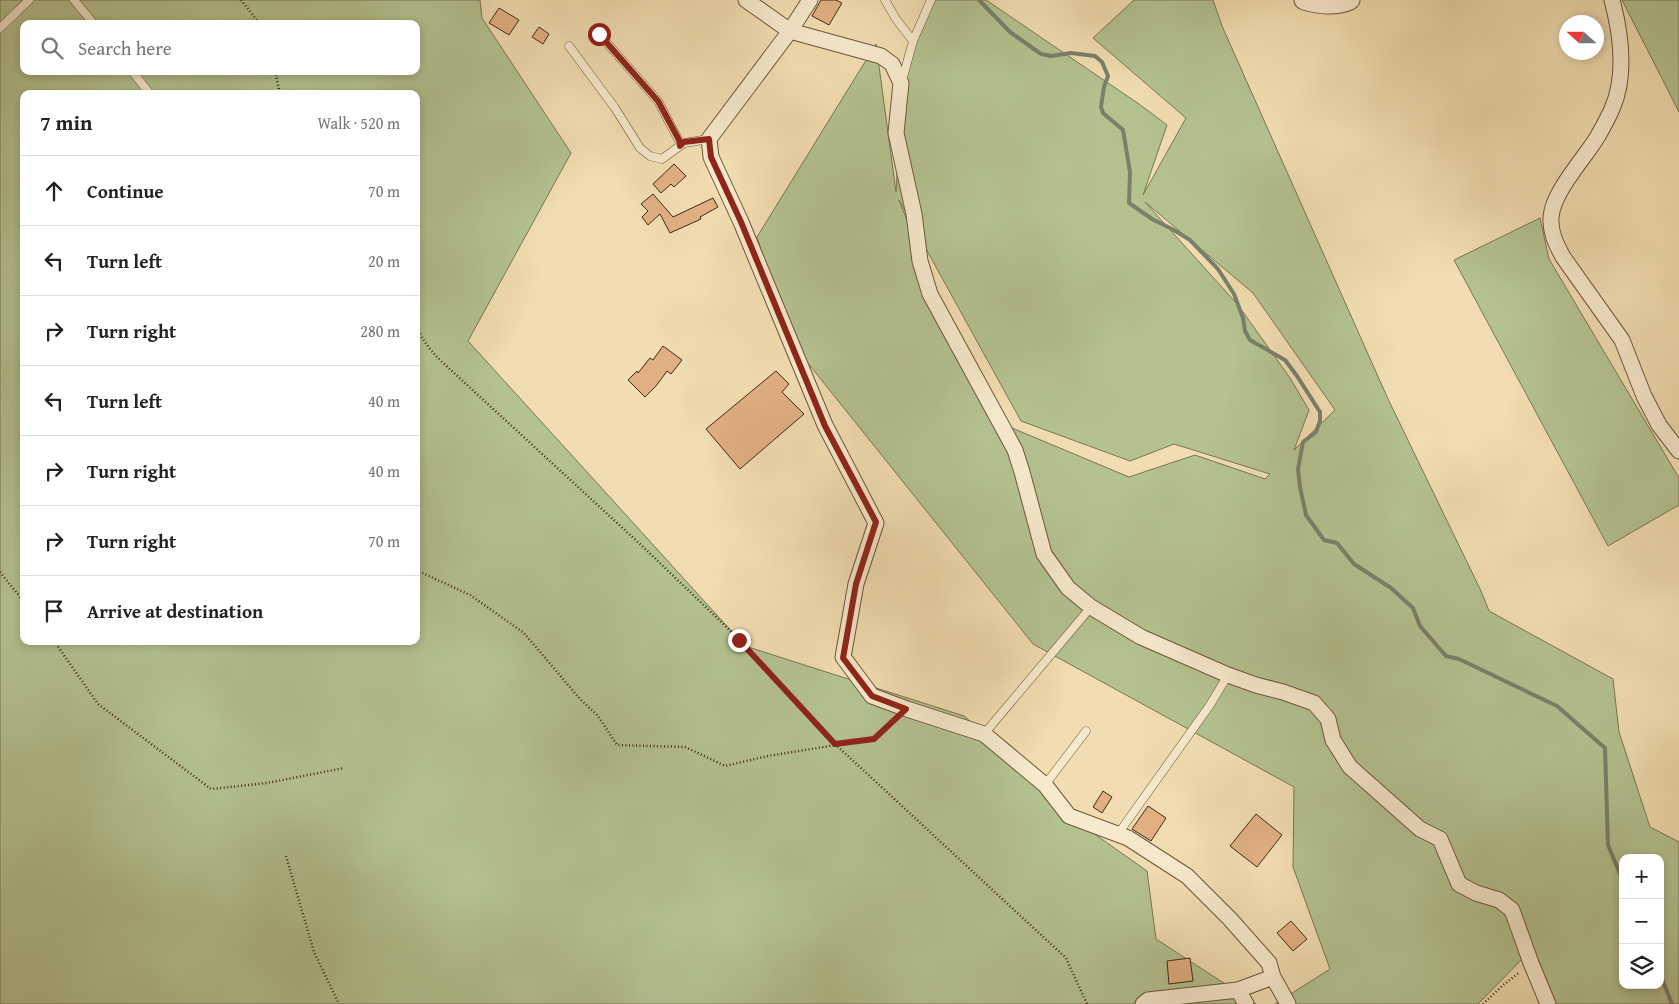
<!DOCTYPE html>
<html lang="en">
<head>
<meta charset="utf-8">
<style>
  body { margin:0; font-family:"Gentium Book Plus",serif; background:#f2f2f2; color:#222 }
  .controls { position:absolute; right:15px; bottom:15px; display:grid; overflow:hidden; border-radius:10px; box-shadow:0 2px 8px #0003 }
  .controls button { width:45px; height:45px; display:grid; place-items:center; padding:0; border:0; border-bottom:1px solid #e0e0e0; background:#fff; color:#222; font:25px sans-serif }
  .compass { position:absolute; left:1559px; top:15px; width:45px; height:45px; border-radius:50%; background:#fff; box-shadow:0 2px 8px #0003; rotate:291deg }
  .stop { position:absolute; width:15px; height:15px; margin:-11px; border:4px solid #8f2418; border-radius:50%; background:#fff }
  .stop.end { background:#8f2418; border-color:#fff; box-shadow:0 1px 5px #0008 }
  .list { margin:0; padding:0; list-style:none }
  h2 { display:flex; justify-content:space-between; align-items:center; height:65px; margin:0; padding:0 20px; font-size:21px }
  h2 small { font-size:16px; font-weight:400; color:#767676 }
  .list li { display:grid; grid-template-columns:32px 1fr auto; gap:15px; align-items:center; box-sizing:border-box; height:70px; padding:0 20px; border-top:1px solid #e0e0e0 }
  .list b { display:block; font-size:19px; white-space:nowrap }
  .list em { font-size:16px; font-style:normal; color:#767676 }
  .icon { flex:none; width:28px; height:28px; fill:none; stroke:currentColor; stroke-width:2; stroke-linecap:round; stroke-linejoin:round }
  .map { position:relative; flex:none; width:1679px; height:1004px; overflow:hidden }
  .search { position:absolute; background:#fff; box-shadow:0 2px 8px #0003; left:20px; top:20px; width:400px; height:55px; display:flex; align-items:center; gap:12px; box-sizing:border-box; padding:0 18px; border-radius:10px; color:#767676; font-size:19px }
  .panel { position:absolute; background:#fff; box-shadow:0 2px 8px #0003; left:20px; top:90px; width:400px; height:555px; border-radius:10px }
  .map>svg:first-child { display:block }
  .green { fill:#b4c290; stroke:#7c7452; fill-rule:evenodd }
  .lines { fill:none; stroke-linecap:round; stroke-linejoin:round }
  .stream { stroke:#79806c; stroke-width:4 }
  .building { fill:#e0b083; stroke:#452714 }
  .service-casing { stroke:#70543b; stroke-width:9 }
  .minor-casing { stroke:#70543b; stroke-width:17 }
  .tertiary-casing { stroke:#70543b; stroke-width:21 }
  .path { stroke:#452714; stroke-width:2.5; stroke-dasharray:1 2.5; stroke-linecap:butt }
  .service { stroke:#f6e9cc; stroke-width:8 }
  .minor { stroke:#f6e9cc; stroke-width:15 }
  .tertiary { stroke:#f6e9cc; stroke-width:19 }
  .route { stroke:#8f2418; stroke-width:6 }
</style>
</head>
<body>
<div class="map">
<svg width="1679" height="1004" viewBox="0 0 1679 1004">
  <rect width="100%" height="100%" fill="#f1ddb1"/>
  <filter id="stains"><feTurbulence type="fractalNoise" baseFrequency=".004" numOctaves="4"/><feColorMatrix values="0 0 0 0 .2 0 0 0 0 .09 0 0 0 0 .02 0 0 0 .5 -.17"/></filter>
  <radialGradient id="worn" r=".72"><stop offset=".6" stop-color="#630" stop-opacity="0"/><stop offset="1" stop-color="#630" stop-opacity=".3"/></radialGradient>
  <path class="green" d="M0,0H480L482,18L571,153L468,341L745,646L964,716L1045,785L1069,816L1147,871L1156,939L1256,1004H0ZM24,24H416V71H24ZM24,94H416V641H24Z
    M932,0H986L1139,104L1167,125L1143,195L1186,118L1093,38L1134,0H1213L1222,26L1388,399L1481,591L1489,611L1613,679L1619,732L1650,827L1679,842V1004H1539L1527,954L1478,1004H1275L1330,969L1293,867L1294,787L1033,644L791,342L757,237L876,44L896,192L903,75ZM899,200L1021,421L1130,461L1174,444L1270,474L1265,479L1195,455L1129,477L1000,423L955,341ZM1145,202L1253,293L1335,410L1294,450L1309,410L1290,378L1238,305ZM1623,858H1660V985H1623Z
    M1622,0H1679V112Z
    M1540,218L1549,259L1679,478V505L1608,546L1454,260Z"/>
  <g class="lines">
    <path class="stream" d="M979,0L1010,32L1041,54L1051,56L1071,53L1095,56L1102,62L1108,76L1104,87L1101,107L1103,113L1123,130L1130,172L1129,203L1152,219L1172,229L1190,240L1218,269L1234,294L1243,318L1245,331L1250,340L1285,360L1297,376L1320,412V421L1316,432L1303,442L1298,469L1300,487L1306,515L1324,540L1337,543L1354,564L1391,588L1413,608L1420,626L1446,656L1459,659L1557,706L1605,748L1608,845L1623,881
      M1660,974L1672,1004"/>
  </g>
  <path class="building" d="M821,0H836L842,3L829,25L812,16Z
    M499,8L519,20L509,35L489,23Z
    M539,27L549,34L543,44L532,37Z
    M674,164L686,176L674,187L671,184L661,193L653,184Z
    M653,194L673,217L713,198L718,207L700,217L701,219L670,233L660,214L648,225L642,217L648,211L641,204Z
    M663,346L682,360L671,374L667,371L656,386L645,397L628,380L637,371L638,373L650,358L653,360Z
    M776,371L789,384L782,392L804,414L740,469L706,429Z
    M1103,791L1112,797L1102,813L1093,807Z
    M1148,806L1166,818L1151,841L1132,829Z
    M1256,814L1282,835L1257,867L1230,846Z
    M1291,921L1307,939L1293,951L1277,933Z
    M1190,958L1193,981L1169,984L1167,961Z"/>
  <g class="lines">
    <defs>
      <path id="service" d="M74,0L94,24
        M885,0L896,19L913,41L902,81
        M0,28L29,0
        M599,34L658,101L679,141L680,145
        M913,41L931,0
        M569,46L615,108L640,148L650,156L662,159L684,143L709,139
        M132,71L150,94
        M984,734L1091,607
        M1045,785L1086,731
        M1118,834L1210,705L1228,675"/>
      <path id="minor" d="M746,0L790,31L881,56L892,64L901,83L896,133L914,214L920,261L930,294L1015,450L1022,472L1044,554L1068,588L1091,607L1141,637L1228,675L1256,685L1283,692L1314,703L1328,719L1333,740L1350,767L1420,829L1440,839L1459,884L1476,893L1499,900L1512,910L1531,963L1548,1004
        M810,0L790,31L709,139L711,157L741,222L825,425L876,523L856,584L843,657L872,696L907,709L984,734L1045,785L1069,816L1128,838L1187,876L1230,919L1269,963L1273,977L1288,1004
        M1612,0C1621,34 1627,75 1612,109C1608,118 1603,127 1598,136C1585,158 1553,191 1551,217C1550,232 1556,244 1563,257L1622,340L1644,396L1659,425L1679,451
        M1238,990L1273,977
        M1143,1004L1148,1000L1238,990L1246,1004"/>
      <path id="tertiary" d="M1304,0C1318,4 1335,7 1350,0"/>
    </defs>
    <use href="#service" class="service-casing"/>
    <use href="#minor" class="minor-casing"/>
    <use href="#tertiary" class="tertiary-casing"/>
    <path class="path" d="M241,0L260,24
      M275,71L280,94
      M416,324C422,340 429,349 441,361L640,544L739,639L835,744L1066,958L1087,1004
      M416,570L470,595L524,633L580,699L598,716L617,745L685,747L725,766L768,756L873,739L896,719
      M0,572L24,602
      M54,641L98,704L211,789L267,783L344,768
      M286,856L314,952L339,1004
      M1483,1004L1502,986L1520,972"/>
    <use href="#service" class="service"/>
    <use href="#minor" class="minor"/>
    <use href="#tertiary" class="tertiary"/>
  </g>
  <g class="lines">
    <path class="route" d="M599,34L658,101L679,140L680,146L684,142L709,139L711,157L741,222L825,426L876,522L856,584L843,658L872,696L906,709L874,739L835,744L739,640"/>
  </g>
  <rect width="100%" height="100%" filter="url(#stains)"/>
  <rect width="100%" height="100%" fill="url(#worn)"/>
</svg>
<div class="controls">
<button>+</button>
<button>−</button>
<button><svg class="icon" aria-label="layers" viewBox="0 0 24 24"><path d="M12 4l9 5-9 5-9-5zM3 14l9 5 9-5"/></svg></button>
</div>
<svg class="compass" viewBox="-18 -18 36 36"><path d="M0-13l5 13h-10z" fill="#e53935"/><path d="M0 13l5-13h-10z" fill="#767676"/></svg>
<div class="stop" style="left:599px;top:34px"></div>
<div class="stop end" style="left:739px;top:640px"></div>
<div class="search"><svg class="icon" aria-label="search" viewBox="0 0 24 24"><circle cx="10" cy="10" r="6"/><path d="M15 15l6 6"/></svg>Search here</div>
<section class="panel">
<h2>7 min<small>Walk · 520 m</small></h2>
<ul class="list">
<li><svg class="icon" aria-label="ahead" viewBox="0 0 24 24"><path d="M12 20V5M6 11l6-6 6 6"/></svg><div><b>Continue</b></div><em>70 m</em></li>
<li><svg class="icon" aria-label="left" viewBox="0 0 24 24"><path d="M17 20v-9H6M10 6l-5 5 5 5"/></svg><div><b>Turn left</b></div><em>20 m</em></li>
<li><svg class="icon" aria-label="right" viewBox="0 0 24 24"><path d="M7 20v-9h11M14 6l5 5-5 5"/></svg><div><b>Turn right</b></div><em>280 m</em></li>
<li><svg class="icon" aria-label="left" viewBox="0 0 24 24"><path d="M17 20v-9H6M10 6l-5 5 5 5"/></svg><div><b>Turn left</b></div><em>40 m</em></li>
<li><svg class="icon" aria-label="right" viewBox="0 0 24 24"><path d="M7 20v-9h11M14 6l5 5-5 5"/></svg><div><b>Turn right</b></div><em>40 m</em></li>
<li><svg class="icon" aria-label="right" viewBox="0 0 24 24"><path d="M7 20v-9h11M14 6l5 5-5 5"/></svg><div><b>Turn right</b></div><em>70 m</em></li>
<li><svg class="icon" aria-label="arrive" viewBox="0 0 24 24"><path d="M6 21V4h12l-3 4 3 4H6"/></svg><div><b>Arrive at destination</b></div></li>
</ul>
</section>
</div>
</body>
</html>
